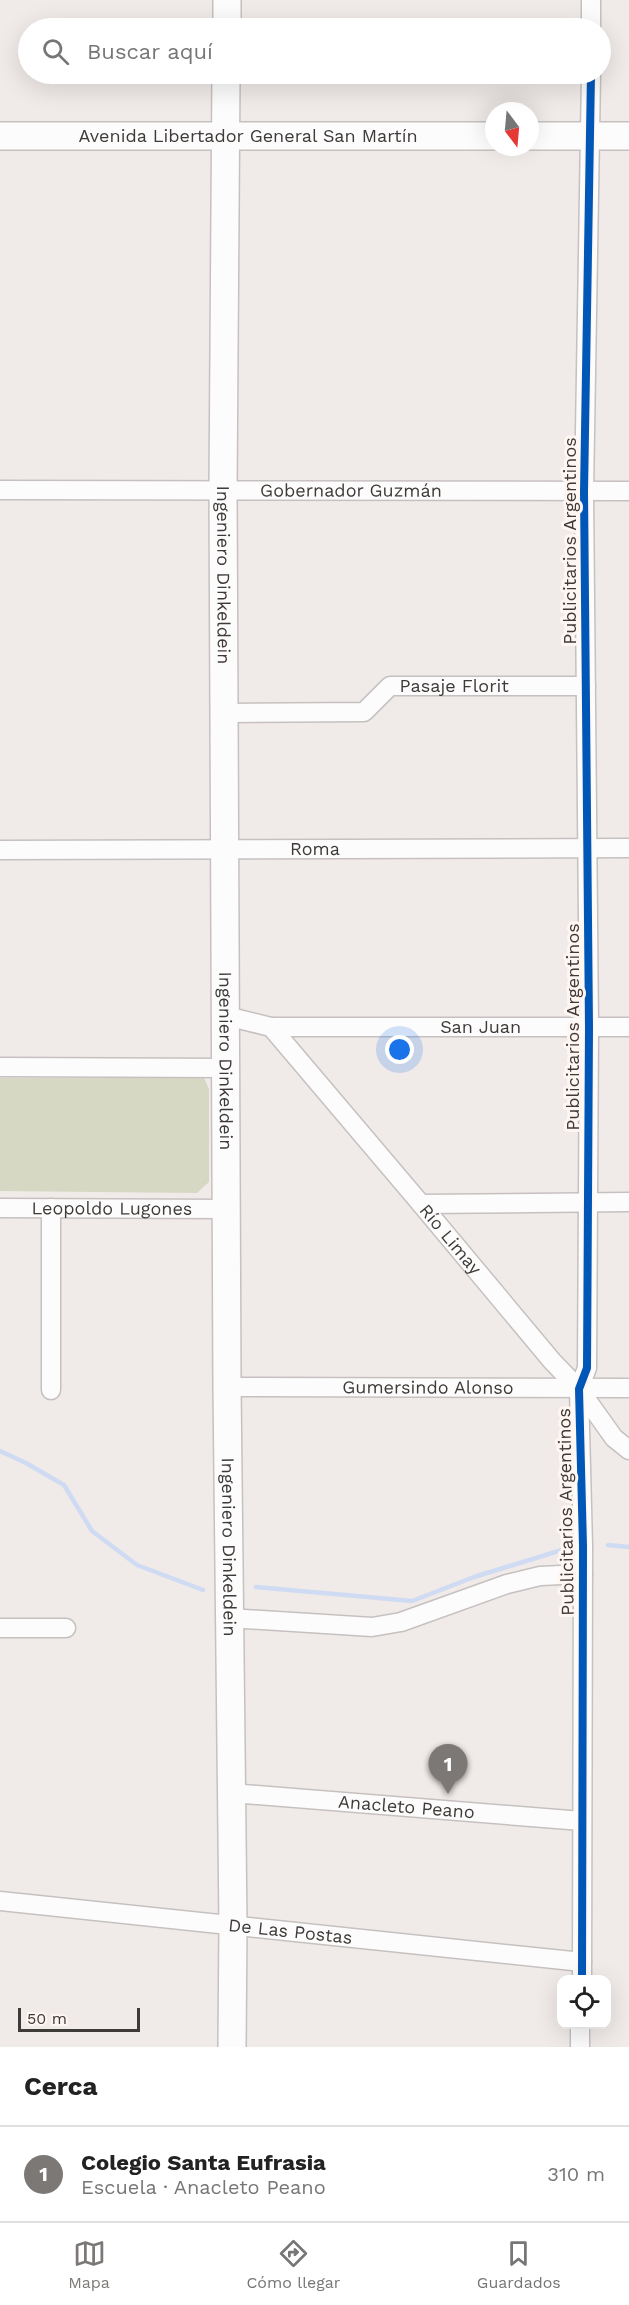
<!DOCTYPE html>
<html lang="es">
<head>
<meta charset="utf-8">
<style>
  body { margin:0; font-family:"Work Sans",sans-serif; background:#f2f2f2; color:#222 }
  .controls { position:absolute; right:18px; bottom:18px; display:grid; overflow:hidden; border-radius:12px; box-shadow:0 6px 24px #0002 }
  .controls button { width:54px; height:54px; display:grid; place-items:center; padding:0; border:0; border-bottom:2px solid #e0e0e0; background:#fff; color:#222; font:30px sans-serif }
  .compass { position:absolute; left:485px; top:102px; width:54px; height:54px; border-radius:50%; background:#fff; box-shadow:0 6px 24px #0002; rotate:164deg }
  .scale { position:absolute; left:18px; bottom:15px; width:122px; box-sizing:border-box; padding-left:6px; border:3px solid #3e3a38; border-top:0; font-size:16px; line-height:21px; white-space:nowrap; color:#3e3a38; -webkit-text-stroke:4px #fff6f2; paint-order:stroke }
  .you { position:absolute; left:400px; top:1050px; width:21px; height:21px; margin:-15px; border:4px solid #fff; border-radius:50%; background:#1a73e8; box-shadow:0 0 0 9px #1a73e833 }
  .badge { display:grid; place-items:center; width:39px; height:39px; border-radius:50%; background:#7c7876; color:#fff; font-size:20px; font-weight:700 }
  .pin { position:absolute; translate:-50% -50px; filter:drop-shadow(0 2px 3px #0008) }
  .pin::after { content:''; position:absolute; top:32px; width:21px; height:18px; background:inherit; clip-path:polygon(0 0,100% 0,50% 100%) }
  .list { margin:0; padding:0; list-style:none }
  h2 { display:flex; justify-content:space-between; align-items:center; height:78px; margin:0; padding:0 24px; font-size:26px }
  h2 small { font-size:20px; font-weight:400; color:#767676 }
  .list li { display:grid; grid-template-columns:39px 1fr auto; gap:18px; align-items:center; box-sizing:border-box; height:96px; padding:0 24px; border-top:2px solid #e0e0e0 }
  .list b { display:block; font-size:22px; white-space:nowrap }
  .list p { margin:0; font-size:20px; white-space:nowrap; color:#767676 }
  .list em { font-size:20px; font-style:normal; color:#767676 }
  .icon { flex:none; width:33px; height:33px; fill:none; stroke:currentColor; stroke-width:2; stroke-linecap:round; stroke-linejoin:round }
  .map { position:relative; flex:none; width:629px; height:2047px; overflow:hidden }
  .search { position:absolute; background:#fff; box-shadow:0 6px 24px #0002; left:18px; right:18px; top:18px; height:66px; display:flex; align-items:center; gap:15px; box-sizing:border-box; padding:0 21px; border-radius:33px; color:#767676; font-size:22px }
  .sheet { height:174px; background:#fff }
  nav { display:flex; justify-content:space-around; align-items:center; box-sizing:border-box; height:84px; border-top:2px solid #e0e0e0; background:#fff; font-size:16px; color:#767676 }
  nav a { display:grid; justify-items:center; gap:3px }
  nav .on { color:#7c7876 }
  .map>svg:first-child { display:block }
  .green { fill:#d6d8c4 }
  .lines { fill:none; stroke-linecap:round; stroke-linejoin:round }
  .stream { stroke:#cfdbf2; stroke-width:4.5 }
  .street-casing { stroke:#c6c1c0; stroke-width:21 }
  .secondary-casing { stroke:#c6c1c0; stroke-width:30 }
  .street { stroke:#fdfcfc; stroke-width:18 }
  .secondary { stroke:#fdfcfc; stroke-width:27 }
  .cycleway-casing { stroke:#fff6f2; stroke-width:11 }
  .cycleway { stroke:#0057b8; stroke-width:8 }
  .labels { text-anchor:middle; stroke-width:6; stroke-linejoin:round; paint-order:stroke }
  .street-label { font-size:18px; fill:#3e3a38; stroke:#fff6f2 }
</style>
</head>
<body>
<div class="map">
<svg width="629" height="2047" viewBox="0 0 629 2047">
  <rect width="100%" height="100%" fill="#f0eae8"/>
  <path class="green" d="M0,1078H204L209,1089V1182L197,1193L0,1191Z"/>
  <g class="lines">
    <path class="stream" d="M0,1451L26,1463L64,1485L92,1531L137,1565L203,1590
      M608,1545L629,1547
      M256,1587L412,1601L474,1577L565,1549"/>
    <defs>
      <g id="street">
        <path d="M591,28V0"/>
        <path id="s1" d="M0,490L629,491"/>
        <path id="s2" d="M225,713L364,712L390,686H586"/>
        <path id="s3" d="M0,850L629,848"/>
        <path id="s4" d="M226,1016L271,1027H629"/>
        <path id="s5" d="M271,1027L421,1204L552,1361L579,1389L614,1438L629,1450"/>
        <path d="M0,1067L226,1068"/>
        <path d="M421,1204L629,1202"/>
        <path id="s6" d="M0,1208L226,1209"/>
        <path d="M51,1208V1390"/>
        <path id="s7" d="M227,1387L629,1388"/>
        <path d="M229,1618L372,1627L401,1622L507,1584L540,1576L583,1574"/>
        <path d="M0,1628H66"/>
        <path id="s8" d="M231,1793L582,1821"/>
        <path id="s9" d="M0,1901L582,1962"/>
        <path d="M582,1980L583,1546L579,1389L587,1368L589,1027L584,492L591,74"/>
        <path d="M580,2047V2024"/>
      </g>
      <g id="secondary">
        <path d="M227,28V0"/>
        <path id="s10" d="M226,74L223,490L227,1387L233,1925L232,2047"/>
        <path id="s11" d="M0,136H494"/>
        <path d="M530,136H629"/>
      </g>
    </defs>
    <use href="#street" class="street-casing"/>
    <use href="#secondary" class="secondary-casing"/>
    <use href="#street" class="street"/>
    <use href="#secondary" class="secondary"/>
    <defs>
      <path id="cycleway" d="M582,1980L583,1546L579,1389L587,1368L589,1027L584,492L591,74"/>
    </defs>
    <use href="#cycleway" class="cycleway-casing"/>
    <use href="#cycleway" class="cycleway"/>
  </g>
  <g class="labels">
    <g class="street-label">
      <text dy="6" stroke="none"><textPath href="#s11" startOffset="248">Avenida Libertador General San Martín</textPath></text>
      <text dy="6" stroke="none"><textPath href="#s1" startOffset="351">Gobernador Guzmán</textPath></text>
      <text transform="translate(570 541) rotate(-90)" y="6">Publicitarios Argentinos</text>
      <text dy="6" stroke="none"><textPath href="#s10" startOffset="501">Ingeniero Dinkeldein</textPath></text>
      <text dy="6" stroke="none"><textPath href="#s2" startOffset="240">Pasaje Florit</textPath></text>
      <text dy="6" stroke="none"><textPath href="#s3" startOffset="315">Roma</textPath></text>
      <text dy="6" stroke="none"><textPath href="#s4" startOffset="256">San Juan</textPath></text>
      <text transform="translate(573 1027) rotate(-90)" y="6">Publicitarios Argentinos</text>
      <text dy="6" stroke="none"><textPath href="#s10" startOffset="987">Ingeniero Dinkeldein</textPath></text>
      <text dy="6" stroke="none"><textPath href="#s6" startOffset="112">Leopoldo Lugones</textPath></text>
      <text dy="6" stroke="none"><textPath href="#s5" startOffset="278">Río Limay</textPath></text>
      <text dy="6" stroke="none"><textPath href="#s7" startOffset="201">Gumersindo Alonso</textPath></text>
      <text transform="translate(566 1512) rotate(-91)" y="6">Publicitarios Argentinos</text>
      <text dy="6" stroke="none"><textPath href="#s10" startOffset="1473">Ingeniero Dinkeldein</textPath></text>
      <text dy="6" stroke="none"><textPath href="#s8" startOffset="176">Anacleto Peano</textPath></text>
      <text dy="6" stroke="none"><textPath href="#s9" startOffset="292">De Las Postas</textPath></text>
    </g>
  </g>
</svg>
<div class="controls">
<button><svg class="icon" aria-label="locate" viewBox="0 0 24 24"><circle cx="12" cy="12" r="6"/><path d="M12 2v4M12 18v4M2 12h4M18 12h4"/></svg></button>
</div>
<svg class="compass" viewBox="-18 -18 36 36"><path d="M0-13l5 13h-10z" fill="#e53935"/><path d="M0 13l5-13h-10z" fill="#767676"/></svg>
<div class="scale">50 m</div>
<div class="you"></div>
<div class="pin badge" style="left:448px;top:1794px">1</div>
<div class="search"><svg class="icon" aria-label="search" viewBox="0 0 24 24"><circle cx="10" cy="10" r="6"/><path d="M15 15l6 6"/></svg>Buscar aquí</div>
</div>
<section class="sheet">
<h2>Cerca<small></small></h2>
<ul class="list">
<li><span class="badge">1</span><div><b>Colegio Santa Eufrasia</b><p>Escuela · Anacleto Peano</p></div><em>310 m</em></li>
</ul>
</section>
<nav>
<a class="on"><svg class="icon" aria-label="map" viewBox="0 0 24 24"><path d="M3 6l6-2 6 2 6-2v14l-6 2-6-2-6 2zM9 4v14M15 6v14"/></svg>Mapa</a>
<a><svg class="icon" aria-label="directions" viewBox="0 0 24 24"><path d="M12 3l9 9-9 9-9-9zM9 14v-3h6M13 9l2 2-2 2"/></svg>Cómo llegar</a>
<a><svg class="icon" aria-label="saved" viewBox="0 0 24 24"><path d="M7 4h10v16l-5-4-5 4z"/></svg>Guardados</a>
</nav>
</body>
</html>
